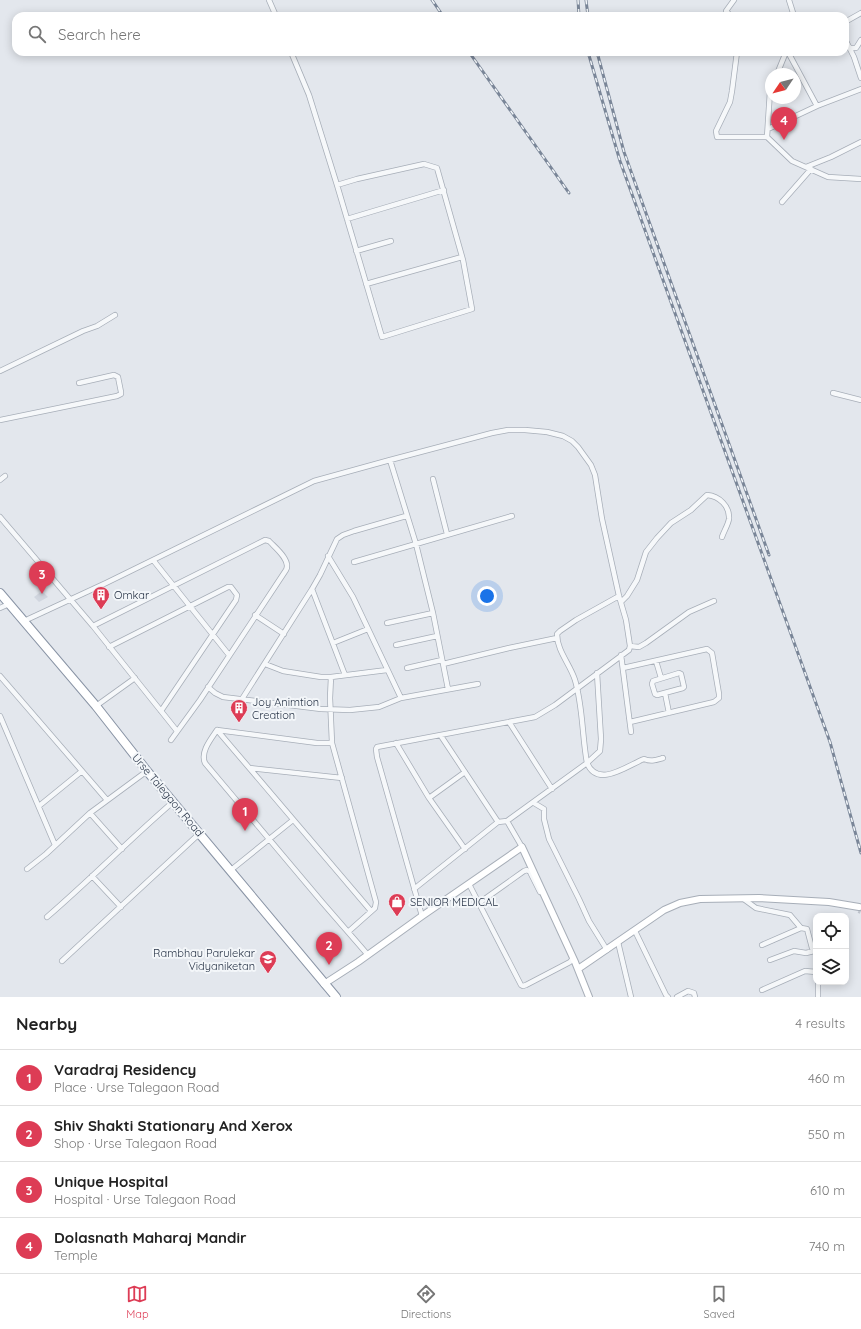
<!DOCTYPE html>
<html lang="en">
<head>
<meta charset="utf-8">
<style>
  body { margin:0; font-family:Quicksand,sans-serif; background:#f6f6f6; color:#222 }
  .controls { position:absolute; right:12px; bottom:12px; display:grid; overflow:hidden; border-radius:8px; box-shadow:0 2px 10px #0003 }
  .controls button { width:36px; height:36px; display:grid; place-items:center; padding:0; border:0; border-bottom:1px solid #e0e0e0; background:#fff; color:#222; font:20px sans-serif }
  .compass { position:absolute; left:765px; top:68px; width:36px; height:36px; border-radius:50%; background:#fff; box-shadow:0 2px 10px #0003; rotate:235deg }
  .you { position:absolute; left:487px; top:596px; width:14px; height:14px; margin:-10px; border:3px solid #fff; border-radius:50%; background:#1a73e8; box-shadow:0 0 0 6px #1a73e833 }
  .badge { display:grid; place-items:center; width:26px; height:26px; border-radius:50%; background:#dd3c55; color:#fff; font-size:13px; font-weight:700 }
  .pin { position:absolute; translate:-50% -33px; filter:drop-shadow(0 1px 2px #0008) }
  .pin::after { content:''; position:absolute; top:21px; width:14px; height:12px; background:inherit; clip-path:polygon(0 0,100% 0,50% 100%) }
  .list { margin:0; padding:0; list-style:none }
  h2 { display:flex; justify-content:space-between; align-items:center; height:52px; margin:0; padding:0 16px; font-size:17px }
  h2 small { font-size:13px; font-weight:400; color:#767676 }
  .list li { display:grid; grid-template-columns:26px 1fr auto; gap:12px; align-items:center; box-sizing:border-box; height:56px; padding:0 16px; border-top:1px solid #e0e0e0 }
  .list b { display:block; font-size:15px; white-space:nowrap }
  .list p { margin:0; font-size:13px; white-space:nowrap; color:#767676 }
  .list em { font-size:13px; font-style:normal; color:#767676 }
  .icon { flex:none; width:22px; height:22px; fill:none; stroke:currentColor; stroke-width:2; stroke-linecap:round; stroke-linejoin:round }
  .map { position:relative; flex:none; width:861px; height:997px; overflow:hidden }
  .search { position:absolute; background:#fff; box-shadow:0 2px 10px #0003; left:12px; right:12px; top:12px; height:44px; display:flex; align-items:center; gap:10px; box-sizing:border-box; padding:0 14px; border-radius:12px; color:#767676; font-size:15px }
  .sheet { height:276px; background:#fff }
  nav { display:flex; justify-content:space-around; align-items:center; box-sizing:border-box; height:56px; border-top:1px solid #e0e0e0; background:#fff; font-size:11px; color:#767676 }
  nav a { display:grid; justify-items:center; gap:2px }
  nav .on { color:#dd3c55 }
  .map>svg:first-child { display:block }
  .built { fill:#d1d6df }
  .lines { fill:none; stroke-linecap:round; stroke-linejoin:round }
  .secondary-tunnel { stroke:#bec3cc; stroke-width:6; stroke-dasharray:6 3; stroke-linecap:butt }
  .street-casing { stroke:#a7aeb8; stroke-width:6 }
  .secondary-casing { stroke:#a7aeb8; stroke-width:8 }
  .highway-casing { stroke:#8994a5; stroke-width:10 }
  .street { stroke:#f6f8fa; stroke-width:4.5 }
  .secondary { stroke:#fff; stroke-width:6 }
  .highway { stroke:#fff; stroke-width:8 }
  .rail-casing { stroke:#7a8698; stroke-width:3 }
  .rail { stroke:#f3f6f9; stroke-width:1.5; stroke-dasharray:4.5; stroke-linecap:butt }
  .labels { text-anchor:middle; stroke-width:4; stroke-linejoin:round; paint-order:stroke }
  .poi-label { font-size:11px; fill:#283447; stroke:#f3f6f9; text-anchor:start }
  .street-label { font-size:11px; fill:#283447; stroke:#f3f6f9 }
</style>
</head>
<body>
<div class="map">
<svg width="861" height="997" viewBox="0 0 861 997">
  <rect width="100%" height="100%" fill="#e3e7ed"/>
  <path class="built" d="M42,591L48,597L39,602L34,597Z"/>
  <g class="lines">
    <path class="secondary-tunnel" d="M859,910L861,911"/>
    <defs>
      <path id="street" d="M269,0L276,16
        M789,0L794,16
        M731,16L726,11L734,0
        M845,22L861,13
        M845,39L854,57L861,78
        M851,48H856L861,40
        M291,52L309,95L337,185L382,337L472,309L463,260L437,168L424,164L357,179L337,185
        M737,52L732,91L730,102L716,131L717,137H767
        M788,52L817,106
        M777,74L786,52
        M771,88L770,91L767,137L792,161L828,177L861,179
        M768,129L817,106L861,89
        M806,167L831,157L861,142
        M782,202L811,169
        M347,219L444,190
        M356,251L391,241
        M366,284L462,257
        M0,371L83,331L97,326L115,315
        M833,393L861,400
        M0,420L117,396L121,394V392L118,377L114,375L79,383
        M390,460L416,544L433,613L448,689
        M433,479L447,534
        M0,480L5,476
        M0,517L93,626L177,731
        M328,556L353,597L401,698
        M153,560L229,655
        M354,562L512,516
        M312,589L345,675
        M619,596L576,620L560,631L557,634C557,651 570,664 575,680C583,707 582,736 587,763C598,789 628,765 644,759C651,762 656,760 663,758
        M621,602L627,596L637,580L646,552L657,538L671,523L691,510L707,495C719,496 730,506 729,519C728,525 724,531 722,537
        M0,608L9,604
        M255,615L284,634
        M24,621L106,583L314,481L390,460L492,433L508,430H525L547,432L563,436L572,441L578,447L591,465L595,475L602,519L619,596L626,620L630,646L629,650L555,705L535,717L377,747L376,749L377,757L422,916
        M387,623L433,613
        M93,626L265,540L269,541L271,543C277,549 291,561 286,570L200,700L171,740
        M333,643L368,629
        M396,645L437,636
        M630,646L639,647L646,643L689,612L714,601
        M109,647L228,587H231L237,595L236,600L161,711
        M621,655L631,732
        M656,661L661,678
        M265,664L283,671L321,677H331L387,670
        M443,664L509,648L557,638
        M407,668L442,660
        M623,668L707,649L712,653L719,694V698L714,702L630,722
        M679,673L681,674L684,687L683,688L657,695L655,694L652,684L653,681Z
        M0,676L107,800
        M331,677L330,698L332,743L376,902L375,908L348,932
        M208,687L215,693L223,697L321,709L350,710L379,707L401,698L478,684
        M665,693L669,713
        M242,699L312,589L320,575L337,539L343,535L354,531L406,516
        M96,706L135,678
        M0,716L55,845
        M509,722L552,789
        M217,730L371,911
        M441,736L498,822
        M332,743H317L217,730C211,739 200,752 205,763L322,902L368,955
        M396,743L429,798L465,849
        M250,768L342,778
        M429,798L465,772
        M534,803L544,809V819L549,839L579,899L589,921L607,950
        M39,806L82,771
        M90,813L122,849
        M507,821L522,847
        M27,869L46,854L90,813L147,771
        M231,870L293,820
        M92,876L121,907
        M469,884L521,985L523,986L526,985L570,962L573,958
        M414,889L498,822L507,821L587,763L600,751L601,739L597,673
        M745,900L756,908L790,915L801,928
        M479,903L524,871L527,870L530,872L540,892
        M47,917C90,880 130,839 173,802
        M635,931L666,995L668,997
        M618,942L631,997
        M762,945L801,928L807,929L812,948L816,952
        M770,960L794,951L806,953L814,951
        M62,961L200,833
        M762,990L805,971L816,972
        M677,997L688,991L694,993L695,997
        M818,997V982"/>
      <path id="secondary" d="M578,969L664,910L680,903L700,899L759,898L829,902L859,907
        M324,984L358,962L422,916L522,847L575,962L589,997"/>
      <path id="highway" d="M0,593L96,706L147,771L336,997"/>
    </defs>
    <use href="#street" class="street-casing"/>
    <use href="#secondary" class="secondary-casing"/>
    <use href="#highway" class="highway-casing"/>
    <use href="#street" class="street"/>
    <use href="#secondary" class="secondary"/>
    <use href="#highway" class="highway"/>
    <defs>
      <path id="rail" d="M432,0L443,16
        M578,0L579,16
        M586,0L588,16
        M469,52L569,193
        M588,52L620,161L830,742L861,853
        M597,52L624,152L769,555"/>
    </defs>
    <use href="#rail" class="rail-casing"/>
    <use href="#rail" class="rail"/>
  </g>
  <defs>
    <symbol id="building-pin" viewBox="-11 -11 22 30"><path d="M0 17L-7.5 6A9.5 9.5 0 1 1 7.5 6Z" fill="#dd3c55" stroke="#f3f6f9"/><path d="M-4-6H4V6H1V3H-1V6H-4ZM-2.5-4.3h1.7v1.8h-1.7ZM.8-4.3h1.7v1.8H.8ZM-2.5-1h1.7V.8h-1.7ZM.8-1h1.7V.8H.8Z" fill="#fff"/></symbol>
    <symbol id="shop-pin" viewBox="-11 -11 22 30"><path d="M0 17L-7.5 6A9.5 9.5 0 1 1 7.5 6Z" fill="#dd3c55" stroke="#f3f6f9"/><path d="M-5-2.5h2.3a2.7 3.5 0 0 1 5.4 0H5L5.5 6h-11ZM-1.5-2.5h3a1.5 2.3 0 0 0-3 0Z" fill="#fff"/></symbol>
    <symbol id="school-pin" viewBox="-11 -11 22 30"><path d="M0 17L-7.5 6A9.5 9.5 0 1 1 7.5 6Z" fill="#dd3c55" stroke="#f3f6f9"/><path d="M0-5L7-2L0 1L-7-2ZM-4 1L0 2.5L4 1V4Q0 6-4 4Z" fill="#fff"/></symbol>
  </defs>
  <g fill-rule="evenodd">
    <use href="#building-pin" x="91" y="585" width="20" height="27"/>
    <use href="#building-pin" x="229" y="698" width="20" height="27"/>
    <use href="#shop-pin" x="387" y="892" width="20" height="27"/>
    <use href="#school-pin" x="258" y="949" width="20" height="27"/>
  </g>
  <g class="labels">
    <g class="poi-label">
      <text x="114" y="599">Omkar</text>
      <text x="252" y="706">Joy Animtion<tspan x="252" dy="13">Creation</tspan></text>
      <text x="410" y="906">SENIOR MEDICAL</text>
      <text x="255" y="957" text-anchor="end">Rambhau Parulekar<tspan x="255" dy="13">Vidyaniketan</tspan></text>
    </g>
    <g class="street-label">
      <text transform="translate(168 795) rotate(50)" y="4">Urse Talegaon Road</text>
    </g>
  </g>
</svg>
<div class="controls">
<button><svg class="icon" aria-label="locate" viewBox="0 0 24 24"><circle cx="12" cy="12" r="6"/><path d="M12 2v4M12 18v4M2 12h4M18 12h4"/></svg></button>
<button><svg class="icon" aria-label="layers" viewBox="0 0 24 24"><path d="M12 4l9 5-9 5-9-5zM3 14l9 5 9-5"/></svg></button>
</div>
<svg class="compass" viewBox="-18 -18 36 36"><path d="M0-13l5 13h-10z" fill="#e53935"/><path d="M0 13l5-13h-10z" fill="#767676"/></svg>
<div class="you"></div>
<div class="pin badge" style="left:245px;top:831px">1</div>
<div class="pin badge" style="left:329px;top:965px">2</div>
<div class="pin badge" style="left:42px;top:594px">3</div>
<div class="pin badge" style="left:784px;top:140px">4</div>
<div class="search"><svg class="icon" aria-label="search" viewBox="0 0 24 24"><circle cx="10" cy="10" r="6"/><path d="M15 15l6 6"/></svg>Search here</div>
</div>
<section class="sheet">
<h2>Nearby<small>4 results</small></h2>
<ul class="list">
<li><span class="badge">1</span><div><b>Varadraj Residency</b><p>Place · Urse Talegaon Road</p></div><em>460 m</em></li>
<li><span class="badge">2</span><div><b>Shiv Shakti Stationary And Xerox</b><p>Shop · Urse Talegaon Road</p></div><em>550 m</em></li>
<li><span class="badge">3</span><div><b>Unique Hospital</b><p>Hospital · Urse Talegaon Road</p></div><em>610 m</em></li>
<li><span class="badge">4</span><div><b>Dolasnath Maharaj Mandir</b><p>Temple</p></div><em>740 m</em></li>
</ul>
</section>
<nav>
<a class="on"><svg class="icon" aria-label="map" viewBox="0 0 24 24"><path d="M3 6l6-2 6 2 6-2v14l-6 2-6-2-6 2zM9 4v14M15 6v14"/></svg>Map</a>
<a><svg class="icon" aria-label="directions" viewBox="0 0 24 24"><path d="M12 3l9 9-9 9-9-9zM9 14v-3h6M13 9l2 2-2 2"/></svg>Directions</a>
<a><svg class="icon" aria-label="saved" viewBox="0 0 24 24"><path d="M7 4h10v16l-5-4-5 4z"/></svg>Saved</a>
</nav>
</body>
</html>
